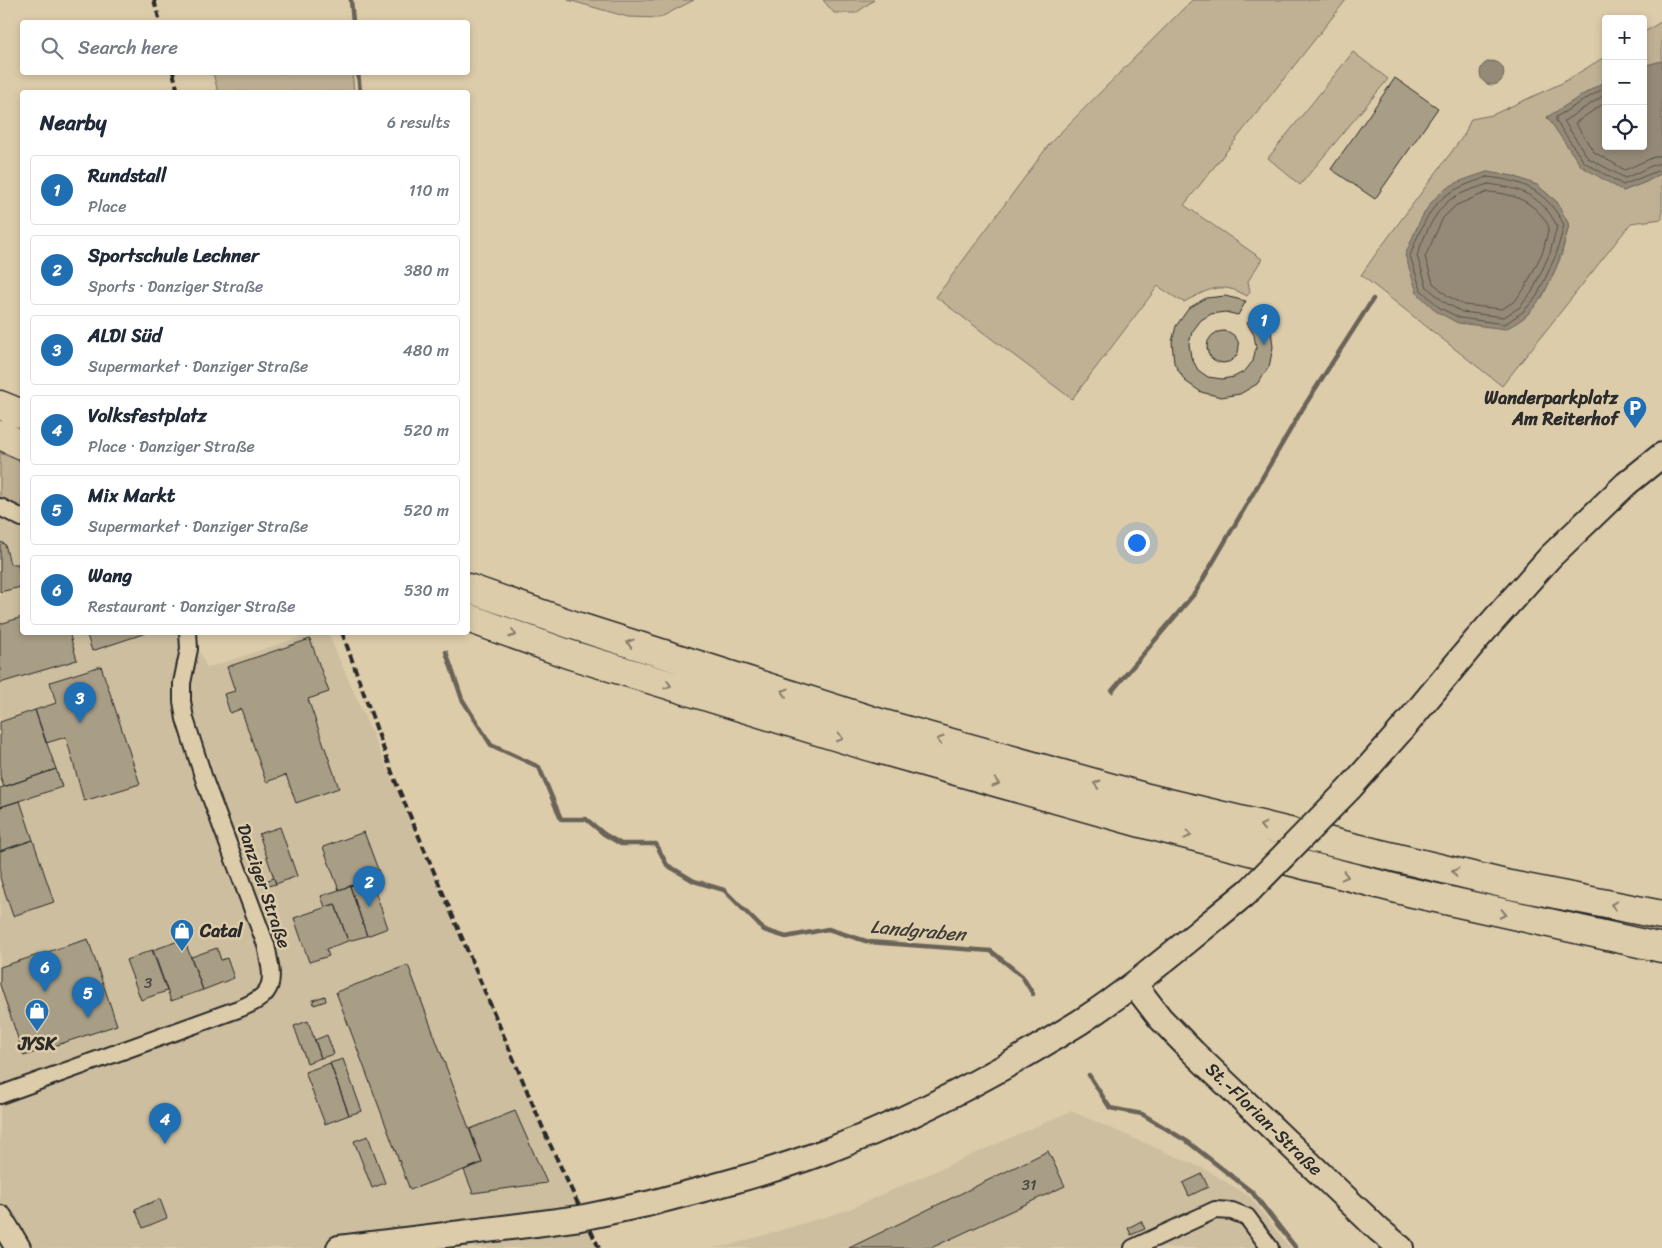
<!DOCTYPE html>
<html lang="en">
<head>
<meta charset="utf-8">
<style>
  body { margin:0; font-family:Sriracha,sans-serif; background:#f2f2f3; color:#1f2937 }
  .controls { position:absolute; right:15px; top:15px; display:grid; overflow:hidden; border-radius:5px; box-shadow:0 2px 8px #0003 }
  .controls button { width:45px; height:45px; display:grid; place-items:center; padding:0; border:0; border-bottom:1px solid #e0e1e3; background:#fff; color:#1f2937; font:25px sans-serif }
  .you { position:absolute; left:1136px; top:542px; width:18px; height:18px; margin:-12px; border:4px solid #fff; border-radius:50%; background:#1a73e8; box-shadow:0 0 0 8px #1a73e833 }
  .badge { display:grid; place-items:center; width:32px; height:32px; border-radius:50%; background:#1f6fb2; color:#fff; font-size:16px; font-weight:700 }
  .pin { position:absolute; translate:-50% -41px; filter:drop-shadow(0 1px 2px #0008) }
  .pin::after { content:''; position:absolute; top:26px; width:18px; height:15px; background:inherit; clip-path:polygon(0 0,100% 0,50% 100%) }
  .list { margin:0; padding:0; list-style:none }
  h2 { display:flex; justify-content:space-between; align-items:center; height:65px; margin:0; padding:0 20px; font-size:21px }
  h2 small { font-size:16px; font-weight:400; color:#747a83 }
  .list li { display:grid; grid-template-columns:32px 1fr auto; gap:15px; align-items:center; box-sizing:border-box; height:70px; margin:0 10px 10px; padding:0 10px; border:1px solid #e0e1e3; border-radius:5px }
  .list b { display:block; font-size:19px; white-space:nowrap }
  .list p { margin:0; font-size:16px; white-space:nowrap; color:#747a83 }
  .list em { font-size:16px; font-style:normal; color:#747a83 }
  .icon { flex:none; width:28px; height:28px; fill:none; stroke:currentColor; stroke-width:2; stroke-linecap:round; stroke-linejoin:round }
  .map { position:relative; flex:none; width:1662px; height:1248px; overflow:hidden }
  .search { position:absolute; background:#fff; box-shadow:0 2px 8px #0003; left:20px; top:20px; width:450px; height:55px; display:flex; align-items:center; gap:12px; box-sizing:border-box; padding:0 18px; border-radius:5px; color:#747a83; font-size:19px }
  .panel { position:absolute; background:#fff; box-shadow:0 2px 8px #0003; left:20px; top:90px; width:450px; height:545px; border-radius:5px }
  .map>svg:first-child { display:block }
  .built { fill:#cdbe9f }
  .green { fill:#c0b195; stroke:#766e60; fill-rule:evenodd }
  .water { fill:#948a77; stroke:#6a6459 }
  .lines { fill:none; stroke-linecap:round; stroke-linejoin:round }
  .shore { stroke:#555149; stroke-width:1 }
  .stream { stroke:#6a6459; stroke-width:4.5 }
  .building { fill:#a89d85; stroke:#2b2b2b }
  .street-casing { stroke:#2b2b2b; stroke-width:20 }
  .secondary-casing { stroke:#2b2b2b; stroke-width:28 }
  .highway-casing { stroke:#2b2b2b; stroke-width:31 }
  .street { stroke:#dca; stroke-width:16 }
  .secondary { stroke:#dca; stroke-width:24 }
  .highway { stroke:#dca; stroke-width:28 }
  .rail { stroke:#2b2b2b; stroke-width:4; stroke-dasharray:8 4; stroke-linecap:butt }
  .secondary-bridge-casing { stroke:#2b2b2b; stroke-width:28; stroke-linecap:butt }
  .secondary-bridge { stroke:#dca; stroke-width:24 }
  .oneway { stroke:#847c6a }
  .labels { text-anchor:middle; stroke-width:5; stroke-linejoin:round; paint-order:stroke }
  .number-label { font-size:15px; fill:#4a4842 }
  .poi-label { font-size:18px; font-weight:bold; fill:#2b2b2b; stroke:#dca; text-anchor:end }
  .street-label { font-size:18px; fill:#2b2b2b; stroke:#dca }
  .water-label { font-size:19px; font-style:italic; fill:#403e3a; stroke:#dca }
</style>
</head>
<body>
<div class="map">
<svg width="1662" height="1248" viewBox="0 0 1662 1248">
  <rect width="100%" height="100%" fill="#dca"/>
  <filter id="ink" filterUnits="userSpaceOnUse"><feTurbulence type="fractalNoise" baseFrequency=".02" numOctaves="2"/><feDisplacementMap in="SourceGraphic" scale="10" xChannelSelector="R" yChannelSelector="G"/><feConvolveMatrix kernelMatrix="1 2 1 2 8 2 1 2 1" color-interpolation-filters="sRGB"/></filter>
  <g filter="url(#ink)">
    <path class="built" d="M0,507L22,518V632L191,633L207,668L312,633H328L597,1248H0Z
      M1071,1111L1207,1170L1250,1197L1290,1248H710L727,1246L845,1211Z"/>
    <path class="green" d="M568,0H694L659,18L628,17Z
      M823,0H874L856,13H834Z
      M1192,0H1346L1184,205L1262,259L1248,281L1250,292L1247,296C1221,281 1209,289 1184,302L1176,298L1158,286L1072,399L936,297L1051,142Z
      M1662,21V61L1643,66V33Z
      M1353,52L1388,79L1300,185L1268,158Z
      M1606,56V81L1597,86L1547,118L1623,191L1646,182L1662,173V219L1631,223L1502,386L1361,275L1375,255L1464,135L1471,119L1492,115L1562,83ZM1487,172L1513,176L1537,185L1557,202L1569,225L1561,257L1542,298L1443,190L1465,180Z
      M213,73H352L354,92H218Z
      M0,453L22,462V514L0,504Z"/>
    <path class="water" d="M1662,61V173L1646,182L1623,191L1581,166L1547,117L1597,86L1606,81V146H1643V66Z
      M1480 73a12 12 0 1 1 24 0a12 12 0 1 1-24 0Z
      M1487,172L1513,176L1537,185L1557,202L1569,225C1561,256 1551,290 1529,313C1523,320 1514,324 1506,329L1458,323L1437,312L1417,293L1405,255C1415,233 1423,206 1443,191C1455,181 1473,177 1487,172Z"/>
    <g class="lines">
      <path class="shore" d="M1606,87L1556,117V121L1584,162L1623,185L1662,169
        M1606,94L1564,121L1588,158L1625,178C1636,174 1652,164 1662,163
        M1606,102L1575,123L1594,152L1625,170L1654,157L1662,155
        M1487,177C1525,181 1546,191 1564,225L1556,255L1537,296L1524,311L1505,324L1460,318L1440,308L1421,290L1410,256C1417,236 1430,205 1448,194C1460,186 1474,182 1487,177Z
        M1488,184C1521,188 1542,196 1557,226L1550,253L1532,292L1520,307L1504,317L1462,312L1444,302L1427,287L1417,256C1423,238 1435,210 1451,199C1462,192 1476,188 1488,184Z
        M1488,192C1514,193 1537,203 1549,227L1543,251L1525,288L1515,301L1502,309L1464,305L1448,296L1433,283L1425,257L1443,218L1455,206Z"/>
      <path class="stream" d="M351,0L353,22
        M358,72L360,92
        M446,652L462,699L491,745L539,767L561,819H586L604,834L621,844H656L667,865L694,881L724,890L764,930L786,937L828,929L869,942L991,951L1022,976L1033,994
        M1112,691L1195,593L1303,408L1373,299
        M1089,1075L1110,1108L1142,1114L1188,1142L1252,1192L1296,1248"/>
    </g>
    <path class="building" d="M1395,78L1438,108L1375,199L1331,169Z
      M1225,296L1246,301L1238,315L1225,312L1211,314L1201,320L1192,332L1189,344L1191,357L1198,370L1208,377L1222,379L1234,377L1245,371L1253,361L1256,347L1254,335L1247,323L1261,313L1271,329L1273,347L1269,367L1257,384L1240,394L1221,397L1201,392L1185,381L1174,363L1172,342L1176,326L1189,308L1206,298Z
      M1207 347a16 16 0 1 1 32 0a16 16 0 1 1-32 0Z
      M0,542L5,544L10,564H18L21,587L0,592Z
      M22,617V632H69L77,660L0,683V624Z
      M86,632H149L92,651Z
      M310,639L329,692L308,699L339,788L296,803L286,775L266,782L241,709L230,713L224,694L235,691L227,667Z
      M101,666L140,784L84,801L66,737L46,743L35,710L56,703L50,682Z
      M35,710L56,769L4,787L0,776V722Z
      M56,769L62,787L0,807V788Z
      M20,801L33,840L0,851V807Z
      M280,827L297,876L276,884L259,834Z
      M364,832L380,875L339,890L323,847Z
      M33,840L54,902L13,916L0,878V851Z
      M274,878L276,884L264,887L262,882Z
      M371,879L388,928L367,936L350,886Z
      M350,886L367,936L348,941L335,904L325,907L321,896Z
      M335,904L348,941L326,949L329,956L309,962L294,918Z
      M88,939L117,1025L24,1056L0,985V967Z
      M184,939L203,990L171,1001L153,950Z
      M217,948L221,960L227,958L234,978L203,990L191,957Z
      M152,950L167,991L141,1000L126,960Z
      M408,965L482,1163L410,1190L336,992Z
      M325,996L326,1001L314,1005L313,1000Z
      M308,1021L321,1058L307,1063L294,1026Z
      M327,1035L334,1054L321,1058L315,1040Z
      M343,1059L362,1111L349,1115L330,1063Z
      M330,1063L349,1115L325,1124L305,1072Z
      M515,1111L547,1183L473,1193L464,1170L482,1163L470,1129Z
      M368,1136L385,1183L372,1188L354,1141Z
      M1048,1151L1065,1186L931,1248H849Z
      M1202,1174L1208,1187L1189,1196L1183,1183Z
      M160,1199L167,1218L143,1228L135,1209Z
      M1141,1221L1145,1229L1131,1235L1128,1228Z"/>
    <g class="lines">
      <defs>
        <path id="street" d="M0,507L22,518
          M0,1095L241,1008C278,993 273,980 266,945L205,782L185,719L182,701V683L189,649L188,632
          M1133,1248L1215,1210L1232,1211L1247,1217L1270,1248"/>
        <path id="secondary" d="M1350,788L1404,727L1477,639L1550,557L1626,484L1662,455
          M1134,984L1160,1018L1193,1052L1379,1230L1401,1248
          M647,1204C705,1189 764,1174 821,1153C911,1120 998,1073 1080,1022C1140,983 1194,935 1250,890
          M0,1218L18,1248
          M339,1248L535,1224"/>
        <path id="highway" d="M0,405L22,414
          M0,435L22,445
          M468,588L573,625L880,723L1144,797L1510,885L1662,915
          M468,618L568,654L864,745L1141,823L1409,892L1662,948"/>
      </defs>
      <use href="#street" class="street-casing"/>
      <use href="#secondary" class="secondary-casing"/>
      <use href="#highway" class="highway-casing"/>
      <use href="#street" class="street"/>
      <use href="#secondary" class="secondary"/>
      <use href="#highway" class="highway"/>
      <path class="rail" d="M154,0L160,22
        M173,72L178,92
        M342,632L394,778L548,1140L599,1248"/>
      <defs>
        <path id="secondary-bridge" d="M1250,890L1350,788
          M535,1224L580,1218L647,1204"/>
      </defs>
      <use href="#secondary-bridge" class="secondary-bridge-casing"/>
      <use href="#secondary-bridge" class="secondary-bridge"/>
    </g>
    <defs><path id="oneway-chevron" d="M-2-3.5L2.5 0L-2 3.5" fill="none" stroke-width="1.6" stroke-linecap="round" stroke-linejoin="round" transform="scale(1.25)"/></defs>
    <g class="oneway">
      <use href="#oneway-chevron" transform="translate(513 634) rotate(20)"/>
      <use href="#oneway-chevron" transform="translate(630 643) rotate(-162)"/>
      <use href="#oneway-chevron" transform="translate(668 685) rotate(17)"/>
      <use href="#oneway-chevron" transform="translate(785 692) rotate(-162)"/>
      <use href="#oneway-chevron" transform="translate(840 738) rotate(17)"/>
      <use href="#oneway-chevron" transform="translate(940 740) rotate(-164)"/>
      <use href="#oneway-chevron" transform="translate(996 783) rotate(16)"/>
      <use href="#oneway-chevron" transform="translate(1097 784) rotate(-164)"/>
      <use href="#oneway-chevron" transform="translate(1263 826) rotate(-167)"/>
      <use href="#oneway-chevron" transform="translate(1188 835) rotate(14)"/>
      <use href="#oneway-chevron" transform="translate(1455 872) rotate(-167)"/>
      <use href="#oneway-chevron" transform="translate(1345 876) rotate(14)"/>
      <use href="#oneway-chevron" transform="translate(1614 905) rotate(-169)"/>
      <use href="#oneway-chevron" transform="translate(1503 914) rotate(12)"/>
    </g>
  </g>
  <defs>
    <symbol id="parking-pin" viewBox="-11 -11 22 30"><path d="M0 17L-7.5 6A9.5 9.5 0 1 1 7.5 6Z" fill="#1f6fb2" stroke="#dca"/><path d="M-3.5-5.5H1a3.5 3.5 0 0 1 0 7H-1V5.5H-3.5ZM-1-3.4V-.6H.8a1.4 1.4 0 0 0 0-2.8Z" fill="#fff"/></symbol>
    <symbol id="shop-pin" viewBox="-11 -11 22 30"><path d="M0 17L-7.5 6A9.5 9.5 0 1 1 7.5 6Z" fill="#1f6fb2" stroke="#dca"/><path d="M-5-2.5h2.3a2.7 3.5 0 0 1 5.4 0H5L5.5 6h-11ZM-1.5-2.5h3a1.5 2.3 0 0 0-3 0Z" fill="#fff"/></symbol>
  </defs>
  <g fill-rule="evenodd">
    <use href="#parking-pin" x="1621" y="394" width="28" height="38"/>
    <use href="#shop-pin" x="168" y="917" width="28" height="38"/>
    <use href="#shop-pin" x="23" y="997" width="28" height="38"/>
  </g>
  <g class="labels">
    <g class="number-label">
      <text x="148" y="988">3</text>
      <text x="1029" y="1190">31</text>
    </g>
    <g class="poi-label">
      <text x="1618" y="404">Wanderparkplatz<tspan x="1618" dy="21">Am Reiterhof</tspan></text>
      <text x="200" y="937" text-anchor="start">Catal</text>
      <text x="37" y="1050" text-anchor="middle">JYSK</text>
    </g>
    <g class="street-label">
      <text transform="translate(264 886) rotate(71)" y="6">Danziger Straße</text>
      <text transform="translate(1264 1119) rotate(44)" y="6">St.-Florian-Straße</text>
    </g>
    <g class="water-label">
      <text transform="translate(918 930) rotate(5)" y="7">Landgraben</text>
    </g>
  </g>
</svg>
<div class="controls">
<button>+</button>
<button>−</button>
<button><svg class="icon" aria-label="locate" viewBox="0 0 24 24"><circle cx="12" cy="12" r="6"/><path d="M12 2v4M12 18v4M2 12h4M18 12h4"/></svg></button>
</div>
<div class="you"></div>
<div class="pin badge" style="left:1264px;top:345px">1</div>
<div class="pin badge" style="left:369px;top:907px">2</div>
<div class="pin badge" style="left:80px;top:723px">3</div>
<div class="pin badge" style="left:165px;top:1144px">4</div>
<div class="pin badge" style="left:88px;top:1018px">5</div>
<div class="pin badge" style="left:45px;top:992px">6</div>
<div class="search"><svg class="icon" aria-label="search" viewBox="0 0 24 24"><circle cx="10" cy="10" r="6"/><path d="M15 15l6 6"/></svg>Search here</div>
<section class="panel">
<h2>Nearby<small>6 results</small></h2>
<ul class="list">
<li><span class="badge">1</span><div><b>Rundstall</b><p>Place</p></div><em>110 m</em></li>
<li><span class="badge">2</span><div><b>Sportschule Lechner</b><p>Sports · Danziger Straße</p></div><em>380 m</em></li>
<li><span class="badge">3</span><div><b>ALDI Süd</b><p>Supermarket · Danziger Straße</p></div><em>480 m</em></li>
<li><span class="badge">4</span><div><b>Volksfestplatz</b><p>Place · Danziger Straße</p></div><em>520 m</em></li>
<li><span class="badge">5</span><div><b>Mix Markt</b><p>Supermarket · Danziger Straße</p></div><em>520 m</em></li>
<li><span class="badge">6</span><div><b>Wang</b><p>Restaurant · Danziger Straße</p></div><em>530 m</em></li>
</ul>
</section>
</div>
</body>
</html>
